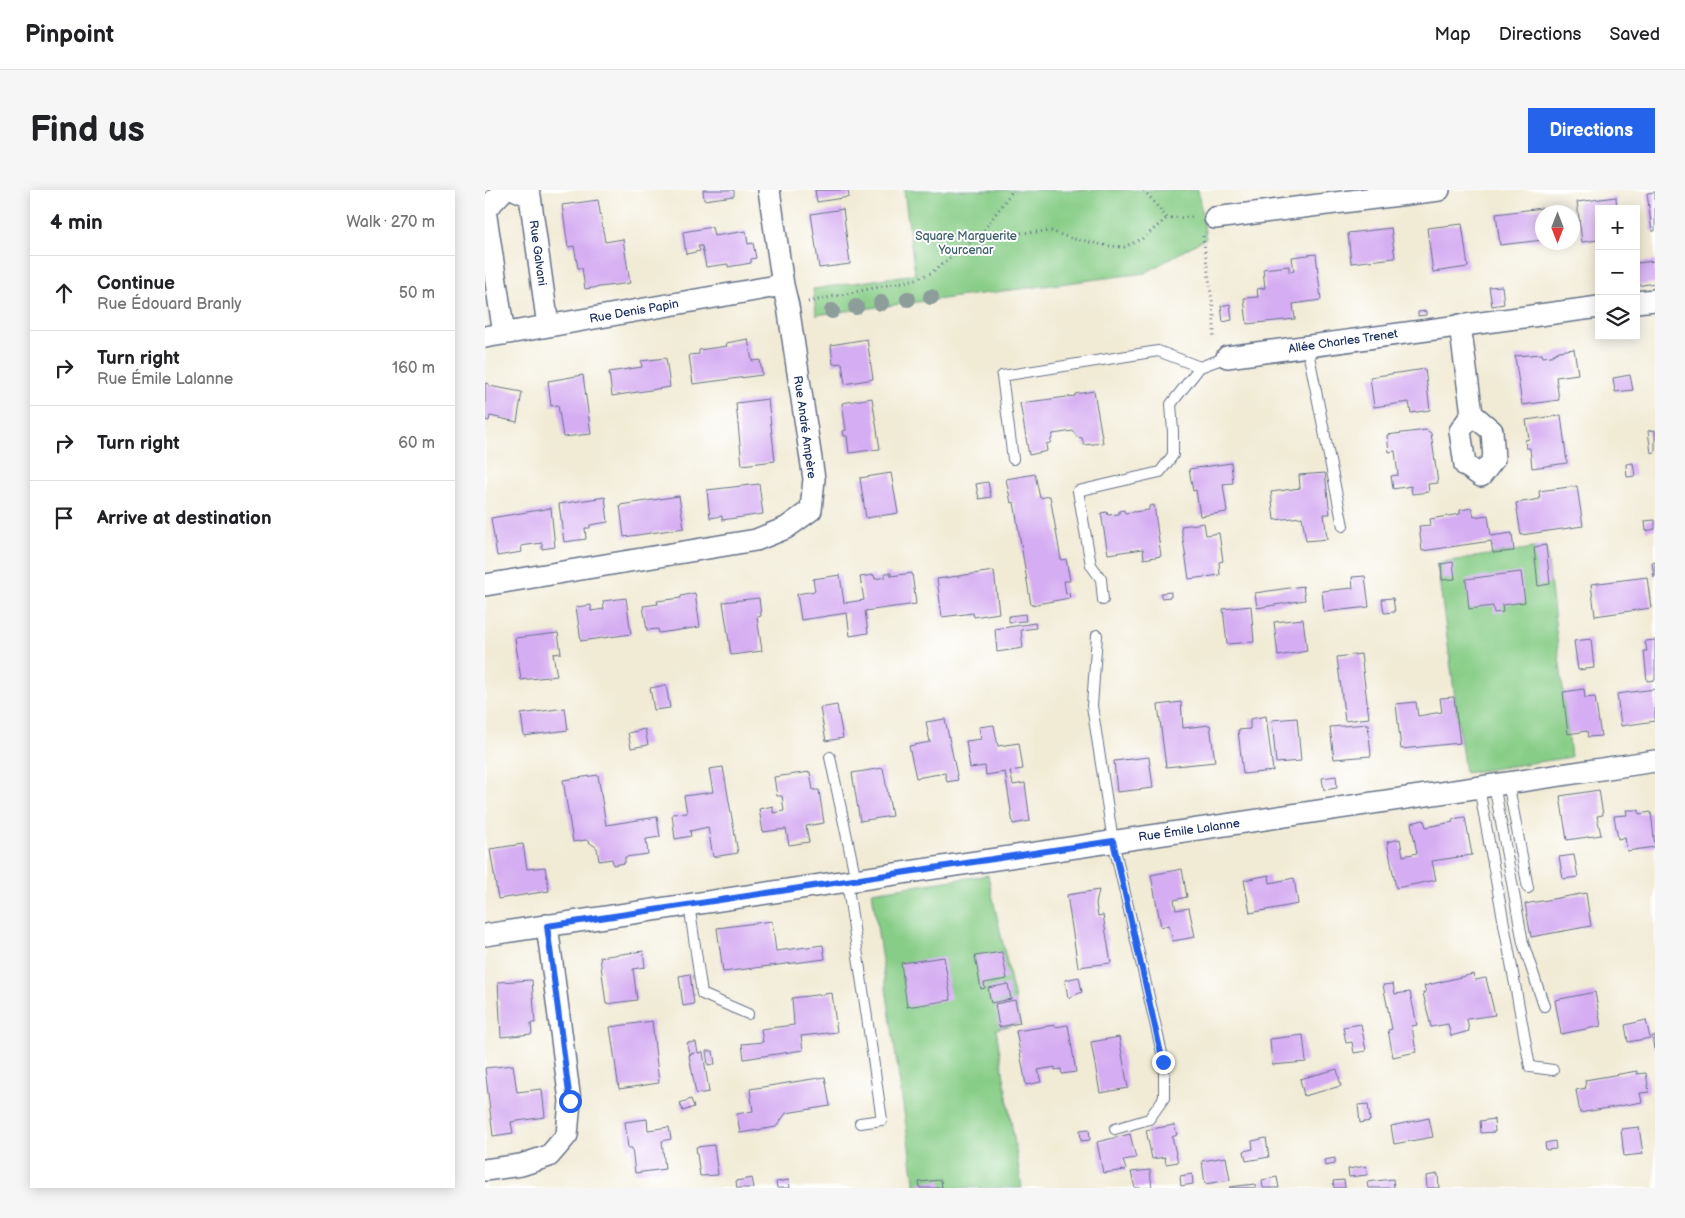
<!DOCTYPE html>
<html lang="en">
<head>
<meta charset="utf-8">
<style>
  body { margin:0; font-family:"Balsamiq Sans",sans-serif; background:#f6f6f6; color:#202124 }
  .controls { position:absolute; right:15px; top:15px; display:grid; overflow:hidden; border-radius:0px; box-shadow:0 2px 12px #0003 }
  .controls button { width:45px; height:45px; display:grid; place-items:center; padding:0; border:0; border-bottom:1px solid #e0e0e0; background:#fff; color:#202124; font:25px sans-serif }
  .compass { position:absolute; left:1050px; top:15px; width:45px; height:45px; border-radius:50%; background:#fff; box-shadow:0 2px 12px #0003; rotate:180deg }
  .stop { position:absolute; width:15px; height:15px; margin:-11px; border:4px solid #2563eb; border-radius:50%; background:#fff }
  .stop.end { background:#2563eb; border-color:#fff; box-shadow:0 1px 5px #0008 }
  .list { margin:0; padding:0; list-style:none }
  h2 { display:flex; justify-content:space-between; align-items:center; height:65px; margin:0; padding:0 20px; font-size:21px }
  h2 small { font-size:16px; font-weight:400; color:#757577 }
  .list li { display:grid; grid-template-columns:32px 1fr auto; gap:15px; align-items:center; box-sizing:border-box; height:75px; padding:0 20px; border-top:1px solid #e0e0e0 }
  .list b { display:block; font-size:19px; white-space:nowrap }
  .list p { margin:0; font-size:16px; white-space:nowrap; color:#757577 }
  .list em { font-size:16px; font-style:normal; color:#757577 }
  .icon { flex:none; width:28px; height:28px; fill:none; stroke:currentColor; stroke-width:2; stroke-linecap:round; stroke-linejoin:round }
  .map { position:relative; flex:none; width:1170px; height:998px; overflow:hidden; border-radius:0px }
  header { display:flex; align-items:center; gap:30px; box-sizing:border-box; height:70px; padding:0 25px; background:#fff; border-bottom:1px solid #e0e0e0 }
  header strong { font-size:24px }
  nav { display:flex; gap:28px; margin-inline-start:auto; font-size:18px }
  .intro { display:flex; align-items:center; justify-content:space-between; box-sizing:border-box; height:120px; padding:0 30px }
  h1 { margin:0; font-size:35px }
  .button { padding:12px 22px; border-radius:0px; background:#2563eb; color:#fff; font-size:18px; font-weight:700 }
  main { display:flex; gap:30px; padding:0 30px }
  aside { flex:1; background:#fff; border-radius:0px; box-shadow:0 2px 12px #0003 }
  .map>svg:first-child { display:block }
  .green { fill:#88cd87; stroke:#527e72 }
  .building { fill:#d5adf2 }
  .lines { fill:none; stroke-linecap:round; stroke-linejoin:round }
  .service-casing { stroke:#667188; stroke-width:12 }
  .minor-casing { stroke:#667188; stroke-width:24 }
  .path { stroke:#667188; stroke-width:3; stroke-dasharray:1 4; stroke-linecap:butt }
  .service { stroke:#fff; stroke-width:10 }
  .minor { stroke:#fff; stroke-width:21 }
  .tree { fill:#8d9d9a }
  .route { stroke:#2563eb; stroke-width:6 }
  .labels { text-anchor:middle; stroke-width:4; stroke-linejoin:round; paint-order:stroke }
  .park-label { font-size:12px; fill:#3c5e6a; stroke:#fff }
  .street-label { font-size:12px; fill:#1b2f5e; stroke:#fff }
</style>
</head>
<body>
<header>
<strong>Pinpoint</strong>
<nav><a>Map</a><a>Directions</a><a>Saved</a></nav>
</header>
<div class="intro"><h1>Find us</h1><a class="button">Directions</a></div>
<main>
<aside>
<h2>4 min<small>Walk · 270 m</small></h2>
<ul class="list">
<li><svg class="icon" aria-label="ahead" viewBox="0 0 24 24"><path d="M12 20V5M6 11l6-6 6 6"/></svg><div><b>Continue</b><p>Rue Édouard Branly</p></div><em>50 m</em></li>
<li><svg class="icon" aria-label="right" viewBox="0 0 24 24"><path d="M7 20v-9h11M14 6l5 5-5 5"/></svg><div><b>Turn right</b><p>Rue Émile Lalanne</p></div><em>160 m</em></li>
<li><svg class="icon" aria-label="right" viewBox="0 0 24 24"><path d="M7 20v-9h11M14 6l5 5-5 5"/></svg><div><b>Turn right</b></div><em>60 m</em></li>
<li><svg class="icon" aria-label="arrive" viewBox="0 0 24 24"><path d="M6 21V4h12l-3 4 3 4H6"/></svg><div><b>Arrive at destination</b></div></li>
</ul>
</aside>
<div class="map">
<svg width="1170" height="998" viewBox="0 0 1170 998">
  <rect width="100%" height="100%" fill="#fff"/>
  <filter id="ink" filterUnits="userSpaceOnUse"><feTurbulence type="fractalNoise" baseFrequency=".02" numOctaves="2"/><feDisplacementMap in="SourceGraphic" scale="10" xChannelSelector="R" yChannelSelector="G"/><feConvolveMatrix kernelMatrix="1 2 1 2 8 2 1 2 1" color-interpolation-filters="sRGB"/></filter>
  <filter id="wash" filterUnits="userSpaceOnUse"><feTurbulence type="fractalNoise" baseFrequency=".0096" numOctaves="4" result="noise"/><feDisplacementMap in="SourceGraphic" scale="20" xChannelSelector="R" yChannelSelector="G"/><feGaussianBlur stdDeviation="1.12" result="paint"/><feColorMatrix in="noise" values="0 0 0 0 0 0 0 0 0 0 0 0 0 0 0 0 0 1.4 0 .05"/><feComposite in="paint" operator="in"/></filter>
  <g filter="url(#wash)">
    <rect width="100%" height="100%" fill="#f1ebd5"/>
    <path class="green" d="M419,0H713L721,48L660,83L331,125L328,99L430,84Z
      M1061,356L1086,567L980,583L952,373Z
      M503,685L535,833L511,839L537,998H430L387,702Z"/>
    <g id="blocks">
      <path class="building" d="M218,0H249V6L219,10Z
        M330,0H363L364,7L332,12Z
        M1170,2V41H1167L1162,3Z
        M1131,7L1132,19H1114V50L1097,52L1092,12Z
        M113,10L120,52L138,49L145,93L100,99L97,78H93L89,56L83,57L77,15Z
        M1057,18L1058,50L1015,55L1011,24Z
        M358,19L365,74L334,78L326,24Z
        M977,34L983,77L948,82L942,38Z
        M227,37L229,46L261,41L263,54L268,53L271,68L266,69V73L243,77V74L221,77L217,56H213L215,61L201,64L198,42Z
        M906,38L910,68L866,73L863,43Z
        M831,64L836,110L808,114L810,129L762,134L759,108L773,107L772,99L780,98L778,79L804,76V82L809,81L807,67Z
        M1170,71V93L1151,96V73Z
        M1017,96L1019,114L1007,116L1004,97Z
        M745,114L747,130L738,132L736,116Z
        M941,121V125L933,126V122Z
        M263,149L267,171L275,170L277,185L208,194L204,165L214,164V160L242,156L241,153Z
        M382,149L388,189L360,194L357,173L348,174L346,155Z
        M1089,159L1093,184L1071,187L1074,210L1037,215L1030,166L1057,164L1058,167L1066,166L1074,161Z
        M181,168L185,197L127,206L124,182L157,177L156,171Z
        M940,179L945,220L926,223L924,212L889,217L885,187Z
        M98,185L106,244L78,247L73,215L66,216L63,191Z
        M1145,185L1148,200L1130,202L1128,188Z
        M0,193L4,194V196L37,202L32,232L5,226L4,231L0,230Z
        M609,201L618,253L599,255L597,248L592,247L588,241L568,244L565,253L561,254L562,261L544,265L535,213L590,206V204Z
        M387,208L395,259L364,263L362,246H359L358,241L361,240L357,213Z
        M283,209L290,271L257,275L251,213Z
        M1076,225L1082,273L1047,278L1045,258H1041L1040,250L1044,249L1041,230Z
        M941,240L946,243L953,293L943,294L944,302L927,304L926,296L908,299L906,286L913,285L910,261L904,262L902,245Z
        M1170,240V262L1166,263L1163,241Z
        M746,273L748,293L738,294L742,322L715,326L711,300L708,301L704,279Z
        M1148,273L1150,286L1142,287L1141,274Z
        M406,283L413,323L381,328L375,288Z
        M840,283L845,324H839L842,349L821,351L817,327L789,330L786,302L815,298L814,285Z
        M550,284L555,308L565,306L576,370L581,369L585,391H579L581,404L584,403L585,408L546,415L529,312L526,313L521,289Z
        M503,292L506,307L494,309L491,294Z
        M274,294L278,324L237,330V326L225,328L222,300Z
        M1092,296L1098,336L1036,345L1031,313L1055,309L1054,301Z
        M194,306L199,338L139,347L135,315Z
        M120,307L123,332L105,335V338H100L101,349L79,352L74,314Z
        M669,315L676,366L659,369L658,359L623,364L616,323L622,322L623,325L634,324V321L639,320L640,323L664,320V316Z
        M66,318L70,357L57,359V353L36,356L37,362L12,366L6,328Z
        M987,318L989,327L1003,325L1006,346L1027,343L1029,361L1008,363L1006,351L937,361L934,336L946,335L945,329L975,324V320Z
        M1170,330V339L1161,341L1160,331Z
        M719,333L721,345L734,343L738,371L734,372L735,385L704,389L696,336Z
        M1061,355L1065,394L1053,396L1049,357Z
        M968,372L970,389L957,390L956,374Z
        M1167,372H1170V387H1169Z
        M509,381L514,423L489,427L488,423L457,427L452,389Z
        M1036,382L1040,412L1017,415L1018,422L1009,423L1008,416L984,419L981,389Z
        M400,383H406V386L427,383L431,414L380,421L383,443L365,446L362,423L316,430L312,404L330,401L328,389L355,385L359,413L379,410L375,387L389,385L390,389L400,387Z
        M880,386L884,417L839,422L837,401L868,398L867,387Z
        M1162,387L1166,418L1110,426L1106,394Z
        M818,396L820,410L772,418L770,403Z
        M686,402V407L676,408V403Z
        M210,403L215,437L174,443L173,439L162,440L158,416L173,414L172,411L196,408V406Z
        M141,408L146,444L96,451L91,417L106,415V421L119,419L118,411Z
        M274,408L276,426L272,427L277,461L246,465L238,412Z
        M908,408L910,422L899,423L897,409Z
        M766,416L769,452L742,454L738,419Z
        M540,424L541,431L524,432V426Z
        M818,429L822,461L793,466L789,432Z
        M550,433L551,438L536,440L538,458L512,462L510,439Z
        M73,443L76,463L68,464L72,486L36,490L30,448Z
        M1106,449L1109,478L1093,480L1089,451Z
        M1170,450V490L1162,491L1159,461H1162L1160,451Z
        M876,464L884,528L860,531L852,467Z
        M181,495L185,518L169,520L165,498Z
        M1099,499L1100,508L1110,507L1116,546L1103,547L1102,541L1083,544L1078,502Z
        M1170,499V531L1136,536L1132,504Z
        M969,507L975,553L916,559L911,514L931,512L933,526L957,522L955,508Z
        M696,512L698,538L725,535L730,572L681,577L673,515Z
        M352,515L358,548L341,551L335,518Z
        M80,518L83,540L39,546L36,524Z
        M781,526L788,581L758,584L753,540L765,539V529Z
        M812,528L816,571L791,573L787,530Z
        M460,529L473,590L462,592L460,583L431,588L424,556L445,552L441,532Z
        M883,534L886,566L849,569L845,537Z
        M509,535L513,556L534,553L538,579L525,581L528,595L540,593L545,631L528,634L520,582L501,585L500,576L485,578L481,551L496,549L494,537Z
        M160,539L163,555L146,558L143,543Z
        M664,567L668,598L632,602L629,571Z
        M238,577L253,663L228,667L223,637L205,641L206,646L190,649L187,624L202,623L199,606L228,602L224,579Z
        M398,578L407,626L375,631L367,583Z
        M325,582L328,600H334L339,633L321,636L324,652L304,655L301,639L278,642L274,619L288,616V623L299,621L297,606H292L289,587Z
        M113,585L121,635L172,627L175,647L161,649L163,664L140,667V673L128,675L127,669L114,671L112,658L101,650L88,652L78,590Z
        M851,586L852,598L839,600L837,588Z
        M1114,600L1118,625L1112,626L1116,645L1082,650L1075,606Z
        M1141,620H1154V624L1166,622L1170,657L1142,661L1140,647L1133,649L1129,626L1142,625Z
        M980,627L987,665L947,671L951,690L911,698L902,652L915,649L918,666L932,663L926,633L939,630L941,637L968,632L967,629Z
        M38,654L42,679L60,677L64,701L13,709L5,659Z
        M1089,665L1093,687L1078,689L1074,667Z
        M697,679L702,707L689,710L691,720L704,718L710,747L688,751L684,735L676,737L666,685Z
        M784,685L785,693L809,688L813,714L765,723L759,690Z
        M614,700L611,714L613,726L618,725L626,773L593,777L582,705Z
        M1101,703L1106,736L1046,747L1040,714Z
        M287,731L291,761L338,755L340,769L238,782L232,738Z
        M158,761L160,777L148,779L152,810L121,814L115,767Z
        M517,762L522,789L499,793L500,798L496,799L490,766Z
        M459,767L466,810L422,817L416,773Z
        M205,784L209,814L198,816L194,786Z
        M988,784L990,790L1001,788L1010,825L982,829L984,841L966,846L963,834L946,837L938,803L941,802L939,796Z
        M594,787L597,802L583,808L580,790Z
        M47,790L50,833H46L47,844L16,847L13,792Z
        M523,794L526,809L506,813L503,798Z
        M908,794L910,804L925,802L932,835L927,836L931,862L908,867L903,840L907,839L898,795Z
        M1110,802L1116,836L1076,844L1070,810Z
        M347,803L352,842L316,846L318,860L259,869L257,854L278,852L276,839L309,835L307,808Z
        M530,810L535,833L514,837L510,814Z
        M1161,830L1165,848L1143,852L1140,835Z
        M167,831L174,893L134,899L125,837Z
        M876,834L881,861L869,863L867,852L861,853L858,837Z
        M570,835V837L583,835L591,882L577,884L576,879L570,880V877L553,880L556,892L541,895L531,841Z
        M818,845L821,872L787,875L785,849Z
        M1167,846H1170V859H1169Z
        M634,847L643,898L615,903L606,852Z
        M211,852L213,863L218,862L224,902L211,904L204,865L210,863L204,864L202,853Z
        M221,861H228L230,874L223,875Z
        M28,875L32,902L57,899L60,927L26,932L28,943L8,946L0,878Z
        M852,879L856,896L819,906L815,889Z
        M1152,881V884L1161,883L1164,902L1155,903L1157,912L1095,923L1091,900L1101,898L1100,890Z
        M340,887L345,916L301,923L291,937L255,943L252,924L268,921L265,899Z
        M206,909L209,917L198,921L195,913Z
        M883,914L885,931L875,933L873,915Z
        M944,928L948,947L909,954L906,936Z
        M162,929L163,940L184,937L186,949L177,951L180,979L150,983L147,958H143L140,932Z
        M1009,929L1010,942L996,943L995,931Z
        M689,935L692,945L687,947L693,972L681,974L680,967L667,969L661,940Z
        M1154,937L1158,964L1139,966L1136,939Z
        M604,939L605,950L596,951L595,940Z
        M645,944L651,968L638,970L641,980L618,983L612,952Z
        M781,948L784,967L761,971L759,961L768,959L767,951Z
        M1070,951L1071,959L1061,960L1060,953Z
        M229,955L233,985L215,986L211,957Z
        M741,967L745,990L720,994L717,971Z
        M850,968V974L840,976L839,970Z
        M881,976L882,985L864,987L863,979Z
        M665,980L667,998H650L646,982Z
        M707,984L708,994L696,996L695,986Z
        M953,984L954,998H942L941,986Z
        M792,987L794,998H778L777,990Z
        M267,988L269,998H252L251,991Z
        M908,989L909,998H883L882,992Z
        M304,990L305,998H292L291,992Z
        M456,990L457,998H435L434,992Z
        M859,990L860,998H849L848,991Z
        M770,994L771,998H745L744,997Z"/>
    </g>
  </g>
  <g filter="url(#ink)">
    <use href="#blocks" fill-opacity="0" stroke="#667188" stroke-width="1"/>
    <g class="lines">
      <defs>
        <path id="service" d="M822,156L858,336
          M528,269L517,186L673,161L715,177
          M618,410L616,389L606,375L593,301L675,282L688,265V242L686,214L715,177L742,167
          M612,445L607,516L628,651L679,872V908L664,929L630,939
          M345,567L371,690
          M1023,592L1043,698
          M1009,594L1038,753L1059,816
          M994,597L1045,877L1068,880
          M362,691L397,930L375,933
          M204,714L217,804L263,824"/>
        <path id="minor" d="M19,0L0,20L19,144
          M31,0L45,6L63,136
          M730,28L954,0
          M1151,112L1170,110
          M975,135L987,224L975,241L980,275L996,286L1009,269L1007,241L987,224
          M0,147L298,95
          M742,167L1114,117
          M0,395L271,350L301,338L326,320L329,289L303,116L298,95L284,0
          M0,745L1170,571
          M0,980L36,975L64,966L82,945L85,911L62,735"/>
      </defs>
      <use href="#service" class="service-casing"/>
      <use href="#minor" class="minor-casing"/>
      <path class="path" d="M659,0L682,28L707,27
        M496,44H517L566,41L585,48L623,56L639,57L657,49L682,28
        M718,46L729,125V149
        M323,112L431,89L446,83L496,44L528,0"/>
      <use href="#service" class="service"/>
      <use href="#minor" class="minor"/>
    </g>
    <g class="tree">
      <circle cx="446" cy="107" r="8"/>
      <circle cx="423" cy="109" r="8"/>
      <circle cx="396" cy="113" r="8"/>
      <circle cx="371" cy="117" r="8"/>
      <circle cx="347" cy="121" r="8"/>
    </g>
  </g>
  <g class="lines" filter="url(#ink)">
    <path class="route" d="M85,911L62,736L628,651L678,872"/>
  </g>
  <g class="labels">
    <g class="park-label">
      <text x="481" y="50">Square Marguerite<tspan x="481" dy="14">Yourcenar</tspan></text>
    </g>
    <g class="street-label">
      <text transform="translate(53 63) rotate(82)" y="4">Rue Galvani</text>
      <text transform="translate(149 121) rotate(-10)" y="4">Rue Denis Papin</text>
      <text transform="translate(858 151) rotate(-8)" y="4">Allée Charles Trenet</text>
      <text transform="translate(320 237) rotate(82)" y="4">Rue André Ampère</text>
      <text transform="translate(704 640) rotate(-8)" y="4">Rue Émile Lalanne</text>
    </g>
  </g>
</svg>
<div class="controls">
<button>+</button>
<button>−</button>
<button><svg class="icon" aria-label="layers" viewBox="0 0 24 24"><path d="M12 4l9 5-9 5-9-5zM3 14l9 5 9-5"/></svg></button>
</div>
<svg class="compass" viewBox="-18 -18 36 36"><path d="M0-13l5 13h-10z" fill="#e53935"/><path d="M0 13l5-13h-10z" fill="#757577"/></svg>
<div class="stop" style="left:85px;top:911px"></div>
<div class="stop end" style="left:678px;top:872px"></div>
</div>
</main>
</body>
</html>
